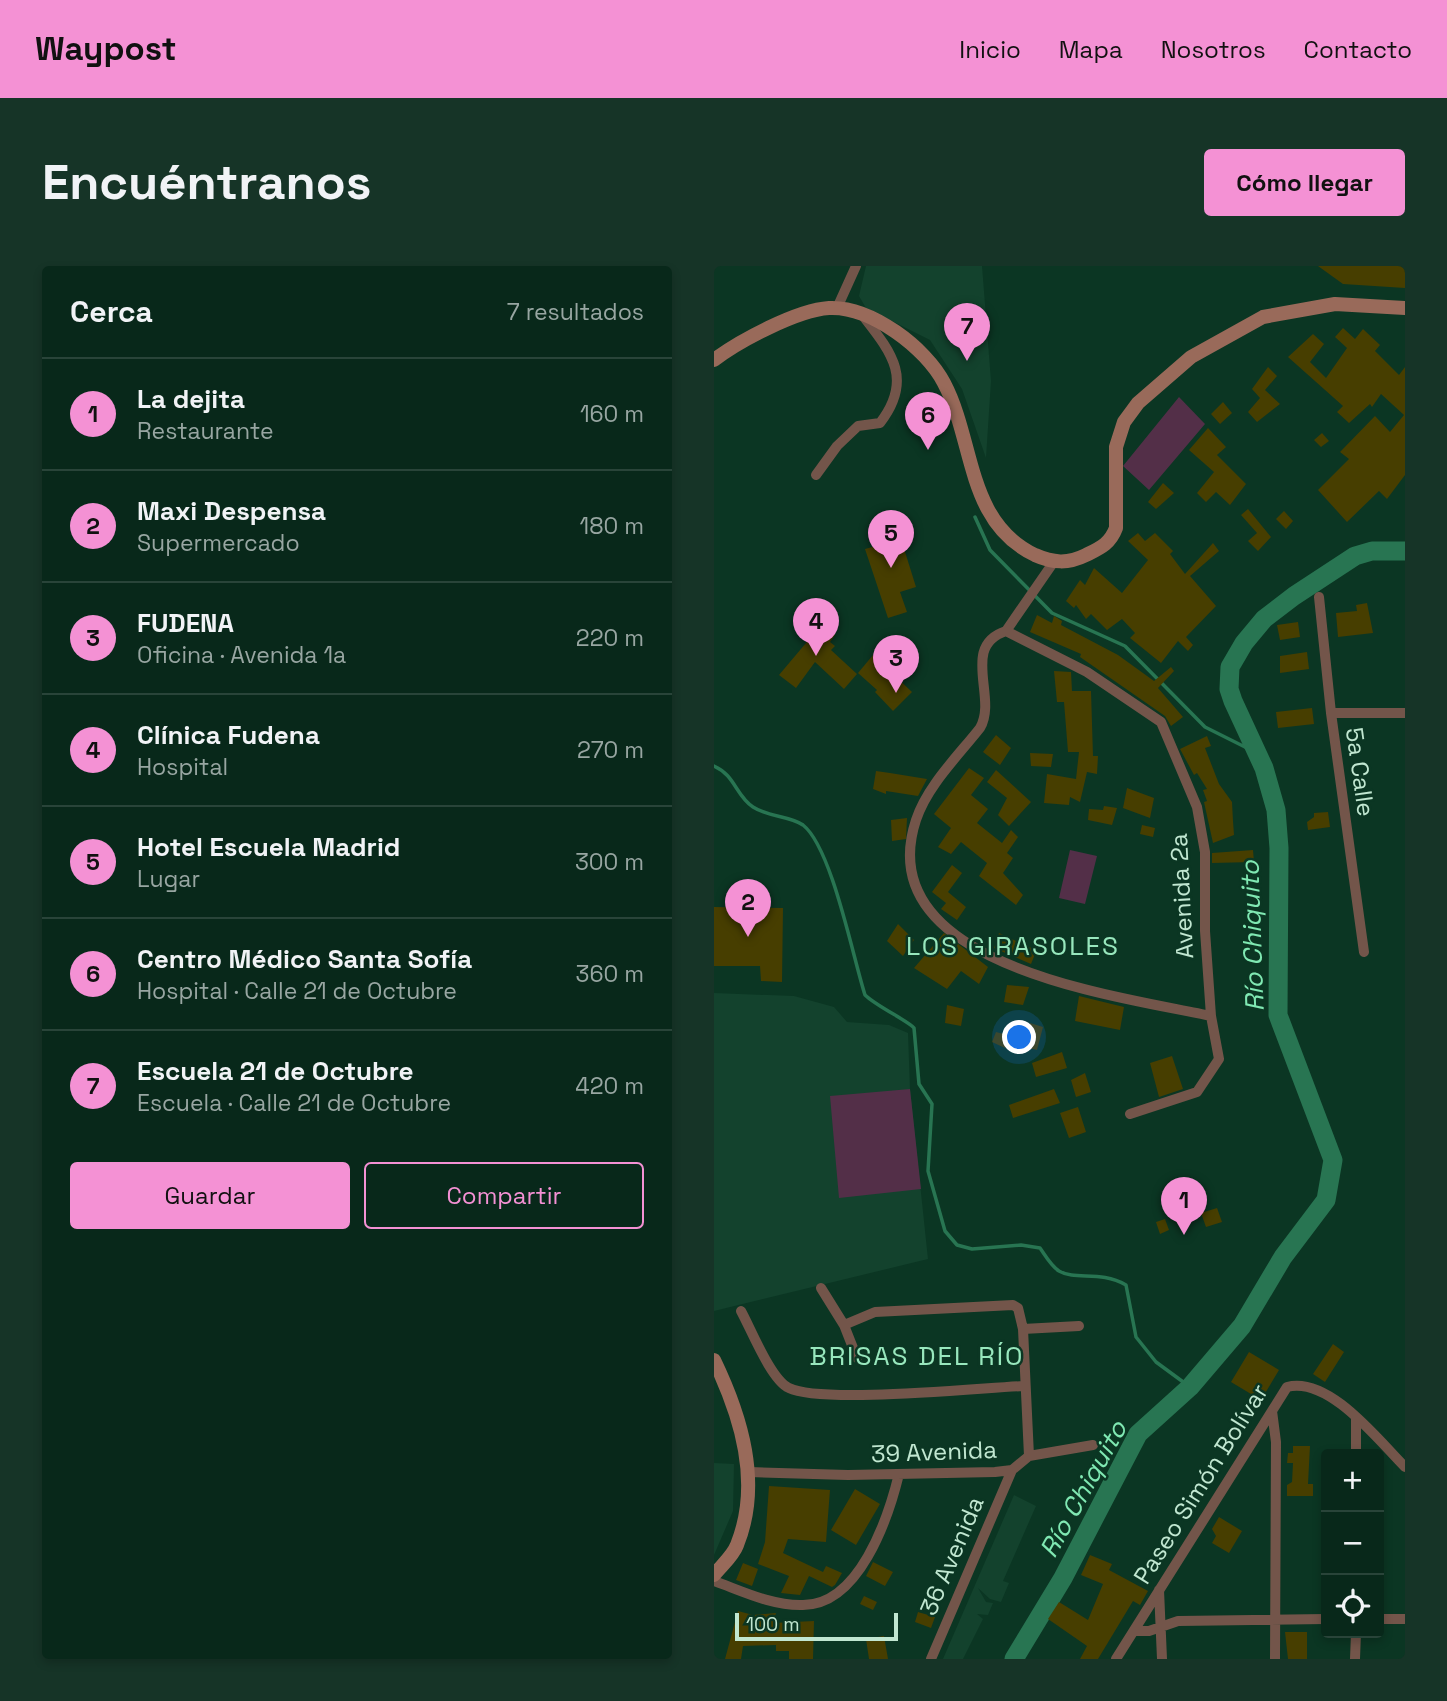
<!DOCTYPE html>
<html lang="es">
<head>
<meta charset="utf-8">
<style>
  body { margin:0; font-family:"Space Grotesk",sans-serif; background:#163427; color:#f1f3f6 }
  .controls { position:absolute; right:21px; bottom:21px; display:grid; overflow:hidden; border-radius:7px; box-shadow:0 4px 10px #0003 }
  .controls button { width:63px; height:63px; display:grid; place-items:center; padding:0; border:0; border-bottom:2px solid #294439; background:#08281a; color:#f1f3f6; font:35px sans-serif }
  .scale { position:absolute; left:21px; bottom:18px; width:163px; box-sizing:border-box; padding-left:7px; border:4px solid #c1e7d1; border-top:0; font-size:19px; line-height:24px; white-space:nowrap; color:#c1e7d1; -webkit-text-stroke:5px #0b3623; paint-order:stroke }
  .you { position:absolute; left:306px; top:772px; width:24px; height:24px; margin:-18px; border:5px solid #fff; border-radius:50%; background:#1a73e8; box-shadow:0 0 0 10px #1a73e833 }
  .badge { display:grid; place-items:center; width:46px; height:46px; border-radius:50%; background:#f491d4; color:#111; font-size:23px; font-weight:700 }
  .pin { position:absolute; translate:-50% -58px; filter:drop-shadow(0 2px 4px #0008) }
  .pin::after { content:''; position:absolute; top:37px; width:24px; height:21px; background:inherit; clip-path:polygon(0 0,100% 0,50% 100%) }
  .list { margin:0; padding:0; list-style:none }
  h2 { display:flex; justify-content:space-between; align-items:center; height:91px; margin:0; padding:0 28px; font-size:30px }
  h2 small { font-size:23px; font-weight:400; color:#98a6a2 }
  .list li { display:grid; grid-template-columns:46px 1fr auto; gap:21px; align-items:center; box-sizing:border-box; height:112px; padding:0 28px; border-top:2px solid #294439 }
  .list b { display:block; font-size:26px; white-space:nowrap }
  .list p { margin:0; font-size:23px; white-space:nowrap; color:#98a6a2 }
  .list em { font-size:23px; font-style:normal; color:#98a6a2 }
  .actions { display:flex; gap:14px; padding:21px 28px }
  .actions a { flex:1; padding:16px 0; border:2px solid #f491d4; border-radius:7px; text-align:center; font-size:24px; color:#f491d4 }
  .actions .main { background:#f491d4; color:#111 }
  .icon { flex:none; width:38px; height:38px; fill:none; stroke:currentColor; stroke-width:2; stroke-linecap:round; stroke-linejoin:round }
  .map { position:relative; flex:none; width:691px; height:1393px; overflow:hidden; border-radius:7px }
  header { display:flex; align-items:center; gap:42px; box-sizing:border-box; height:98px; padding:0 35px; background:#f491d4; color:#111 }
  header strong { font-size:33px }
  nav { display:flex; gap:38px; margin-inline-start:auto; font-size:24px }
  .intro { display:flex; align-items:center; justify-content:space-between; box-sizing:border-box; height:168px; padding:0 42px }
  h1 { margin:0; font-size:49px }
  .button { padding:18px 32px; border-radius:7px; background:#f491d4; color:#111; font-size:24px; font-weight:700 }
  main { display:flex; gap:42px; padding:0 42px }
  aside { flex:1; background:#08281a; border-radius:7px; box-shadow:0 4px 10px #0003 }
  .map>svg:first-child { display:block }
  .built { fill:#13422d }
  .green { fill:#532f48 }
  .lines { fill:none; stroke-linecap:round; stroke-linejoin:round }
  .stream { stroke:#287552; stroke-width:3.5 }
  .river { stroke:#287552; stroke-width:19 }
  .building { fill:#473e00 }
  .street { stroke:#73554a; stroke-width:10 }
  .secondary { stroke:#996a5a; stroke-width:14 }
  .labels { text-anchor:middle; stroke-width:5; stroke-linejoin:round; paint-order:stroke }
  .street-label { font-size:24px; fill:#c1e7d1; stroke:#0b3623 }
  .water-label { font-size:26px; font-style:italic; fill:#80e9b3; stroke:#0b3623 }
  .neighbourhood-label { font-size:26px; letter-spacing:2px; fill:#98e7bd; stroke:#0b3623 }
</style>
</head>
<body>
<header>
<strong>Waypost</strong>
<nav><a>Inicio</a><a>Mapa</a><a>Nosotros</a><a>Contacto</a></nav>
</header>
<div class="intro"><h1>Encuéntranos</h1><a class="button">Cómo llegar</a></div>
<main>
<aside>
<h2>Cerca<small>7 resultados</small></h2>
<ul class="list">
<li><span class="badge">1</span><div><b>La dejita</b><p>Restaurante</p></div><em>160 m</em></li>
<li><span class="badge">2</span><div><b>Maxi Despensa</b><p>Supermercado</p></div><em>180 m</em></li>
<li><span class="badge">3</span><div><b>FUDENA</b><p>Oficina · Avenida 1a</p></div><em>220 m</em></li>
<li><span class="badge">4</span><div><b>Clínica Fudena</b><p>Hospital</p></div><em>270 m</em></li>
<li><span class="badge">5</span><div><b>Hotel Escuela Madrid</b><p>Lugar</p></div><em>300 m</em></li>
<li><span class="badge">6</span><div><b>Centro Médico Santa Sofía</b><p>Hospital · Calle 21 de Octubre</p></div><em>360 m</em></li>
<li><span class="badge">7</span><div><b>Escuela 21 de Octubre</b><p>Escuela · Calle 21 de Octubre</p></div><em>420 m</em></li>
</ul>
<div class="actions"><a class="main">Guardar</a><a>Compartir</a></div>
</aside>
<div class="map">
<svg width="691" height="1393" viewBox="0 0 691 1393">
  <rect width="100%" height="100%" fill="#0b3623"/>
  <path class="built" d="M152,0H268L277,115L272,192L248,123L216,74L152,42L145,30Z
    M0,727L80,730L120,741L133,756L175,759L194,767L196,823L214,993L0,1045Z
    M0,1197L20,1198L19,1245L0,1289Z
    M300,1229L322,1240L289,1315L295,1317L287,1336L276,1333L264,1322L272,1336L279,1337L274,1349L263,1348L269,1353L249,1393H229Z"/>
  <path class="green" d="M465,131L491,158L435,224L409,200Z
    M356,584L383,590L371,638L345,632Z
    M196,823L207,923L125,932L116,830Z"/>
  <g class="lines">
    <path class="stream" d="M261,251L276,284L338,347L411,380L491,461L543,487
      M0,500C21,509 22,530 39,541C54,551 77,550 89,559C118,582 139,692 151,729C162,740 196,756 200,762L205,818L218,838L214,905L231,965L243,979L258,983L307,979L326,982C331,989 337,1000 345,1005C362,1015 386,1004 412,1019L422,1071L442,1096L476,1121"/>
    <path class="river" d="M300,1393L349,1312L424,1168L476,1121L528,1060L569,991L612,934L619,894L564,749L565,582L562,544L550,502L519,435L515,423L516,401L530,377L550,353L580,330L641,290L658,285H691"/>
  </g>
  <path class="building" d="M604,0H691V22L629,18Z
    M629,62L641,73L649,63L666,79L661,85L685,109L691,101V209L673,233L665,225L633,256L604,224L635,193L626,186L661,150L676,166L690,149L667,128L658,141L656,138L635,157L623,146L629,140L574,91L599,68L610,78L596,96L612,112L633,82L621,71Z
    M554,101L563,110L551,124L566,138L543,156L534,146L546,132L538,123Z
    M509,136L518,147L506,158L497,148Z
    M494,162L512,181L503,189L532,218L516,239L502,226L492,236L483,227L500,206L475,184Z
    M608,167L615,175L607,181L600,174Z
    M449,217L460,227L442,243L434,236Z
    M534,243L557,271L544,285L534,275L543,267L527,249Z
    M570,245L579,255L572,263L562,253Z
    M424,267L431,275L441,267L459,285L456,288L471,308L499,277L505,285L476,310L502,340L472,371L479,379L474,385L464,375L447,397L416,372L421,367L408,353L393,364L377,348L372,353L362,339L360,342L352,335L366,314L371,319L380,302L408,327L434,294L414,275Z
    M187,273L202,321L186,326L193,346L174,352L151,283Z
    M653,337L659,367L624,371L622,347L643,345L642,339Z
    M323,349L338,357L340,350L348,355L347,359L404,389L440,415L457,401L460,405L444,422L469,451L457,460L451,450L366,391L367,388L316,366Z
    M584,356L586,371L566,374L563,359Z
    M108,358L121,369L116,376L121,380L117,384L143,408L130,423L101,396L82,422L65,409Z
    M593,386L595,403L566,407V390Z
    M159,389L198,426L179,445L161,426L163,424L144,407Z
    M340,405L357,406L358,425H377L379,490H384L383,508L373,506L366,536L356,531L355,539L330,537L333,508L362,513L365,486H354L350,436H343Z
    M598,442L600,458L564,462L562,446Z
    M282,469L297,482L286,499L269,486Z
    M493,470L497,480L491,482L505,518L518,536L519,555L520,569L499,577L490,536L493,535L489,524L493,523L483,507L480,509L466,483Z
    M316,487L339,488L337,501L317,500Z
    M255,502L270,512L257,529L274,543L263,557L288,577L297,564L304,571L293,587L299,592L289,607L309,629L302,639L265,610L273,597L247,576L237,588L224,581L237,562L220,548Z
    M282,504L317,536L295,560L284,549L293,532L273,516Z
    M162,505L176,507L213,513L204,530L172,525V528L159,523Z
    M413,522L440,532L436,552L409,542Z
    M390,540L403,542L398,559L374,554L375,543L389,544Z
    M614,546L616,561L594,564L593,556L600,551V547Z
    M193,552L192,573L178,575L177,554Z
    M428,559L441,562L439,571L426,568Z
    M539,584L540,596L498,597V587Z
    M238,599L248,607L234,626L252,641L243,654L227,643L232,637L218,626Z
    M0,641L69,642L68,716L47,715L46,700H0Z
    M184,658L200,674L189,690L173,675Z
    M230,667L274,701L265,718L247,705L233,723L200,702Z
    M285,667L302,675L301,678L323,683L317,698L280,682Z
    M293,719L315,721L309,739L290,736Z
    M365,730L410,741L406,764L361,755Z
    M233,739L250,743L247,760L231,757Z
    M316,757L329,761L323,784L298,778V764L314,767Z
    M282,766L297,770L291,782L278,776Z
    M348,786L353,802L322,811L318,797Z
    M458,790L469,823L445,831L436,797Z
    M371,807L377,826L362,831L357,814Z
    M340,823L346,837L299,852L295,839Z
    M364,841L372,866L355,872L346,847Z
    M503,942L508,956L492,961L487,947Z
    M451,953L455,964L446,968L442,956Z
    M619,1078L630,1086L611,1116L599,1108Z
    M535,1086L565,1104L547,1134L517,1116Z
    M579,1180H596L594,1218H599V1230H573V1219L578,1216L579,1197H573L574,1187H579Z
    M55,1220L116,1224L112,1276L74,1273L69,1287L109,1306L112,1300L128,1307L121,1319L118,1321L95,1310L86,1329L67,1327L75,1310L44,1298L51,1276Z
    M141,1223L166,1238L142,1279L117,1264Z
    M505,1251L528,1265L515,1287L498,1277L502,1270L498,1263Z
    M376,1289L398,1298L395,1304L434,1325L426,1339L419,1335L384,1393H366L373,1380L334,1353L345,1336L374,1354L389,1318L367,1309Z
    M159,1296L179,1306L171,1320L152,1310Z
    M29,1297L44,1303L38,1320L22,1314Z
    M150,1330L163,1336L159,1344L146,1338Z
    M24,1345L39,1349L62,1347L59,1357L100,1355L99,1393H75V1385H62V1379L29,1380L27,1393H11Z
    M204,1346L221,1351L217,1362L201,1356Z
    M571,1366H593V1393H574Z
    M170,1370L174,1393H155L152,1373Z"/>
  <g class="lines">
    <path class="street" d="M123,42L142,0
      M102,209L123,180L144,160L166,157C200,113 177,86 149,50
      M339,297L292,365C246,380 284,432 266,462C244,490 213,520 202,554C154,700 405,730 497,750
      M605,331L617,447L650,686
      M292,365L373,406L447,456L483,541L491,586V665L497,750L505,793L483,826L416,848
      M617,447H691
      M107,1022L130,1059L143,1092
      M27,1045C37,1063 57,1114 75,1122C107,1138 265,1122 309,1120
      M130,1059L161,1046L299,1039L304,1042L309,1063L315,1190
      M309,1063L365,1060
      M558,1145L562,1176L561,1393
      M642,1151V1188
      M35,1206L134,1209L281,1206L298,1204L315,1190L379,1179
      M0,1315C28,1325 58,1340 89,1339C145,1339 174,1253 185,1208
      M445,1324L448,1393
      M665,1353H691
      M420,1365H435L464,1355L612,1353
      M217,1393L298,1204
      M402,1393L573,1121C615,1110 664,1174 691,1201
      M641,1393L642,1367"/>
    <path class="secondary" d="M0,94C25,75 83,44 115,42C157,40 212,82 230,117C261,176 252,256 321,289C339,297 354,298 372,289C386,282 396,278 402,262V181L410,156L424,137L477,91L549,51L621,38L691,42
      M0,1094C27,1150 48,1217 23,1279C19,1290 7,1300 0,1309"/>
  </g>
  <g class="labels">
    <g class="street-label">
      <text transform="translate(646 506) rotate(82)" y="8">5a Calle</text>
      <text transform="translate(468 630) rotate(-93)" y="8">Avenida 2a</text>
      <text transform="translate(220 1186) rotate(-2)" y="8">39 Avenida</text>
      <text transform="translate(487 1218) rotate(-58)" y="8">Paseo Simón Bolívar</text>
      <text transform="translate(238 1290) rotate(-67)" y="8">36 Avenida</text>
    </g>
    <g class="water-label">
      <text transform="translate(538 670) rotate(-92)" y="9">Río Chiquito</text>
      <text transform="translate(369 1223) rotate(-61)" y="9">Río Chiquito</text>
    </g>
    <g class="neighbourhood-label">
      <text x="299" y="689">LOS GIRASOLES</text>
      <text x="203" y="1099">BRISAS DEL RÍO</text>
    </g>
  </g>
</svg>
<div class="controls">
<button>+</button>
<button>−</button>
<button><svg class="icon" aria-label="locate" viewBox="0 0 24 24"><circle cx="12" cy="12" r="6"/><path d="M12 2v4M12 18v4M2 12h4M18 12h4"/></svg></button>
</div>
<div class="scale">100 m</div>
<div class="you"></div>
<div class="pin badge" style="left:470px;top:969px">1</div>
<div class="pin badge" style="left:34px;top:671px">2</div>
<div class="pin badge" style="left:182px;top:427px">3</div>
<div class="pin badge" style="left:102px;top:390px">4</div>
<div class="pin badge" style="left:177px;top:302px">5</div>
<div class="pin badge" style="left:214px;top:184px">6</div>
<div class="pin badge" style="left:253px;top:95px">7</div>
</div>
</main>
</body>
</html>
